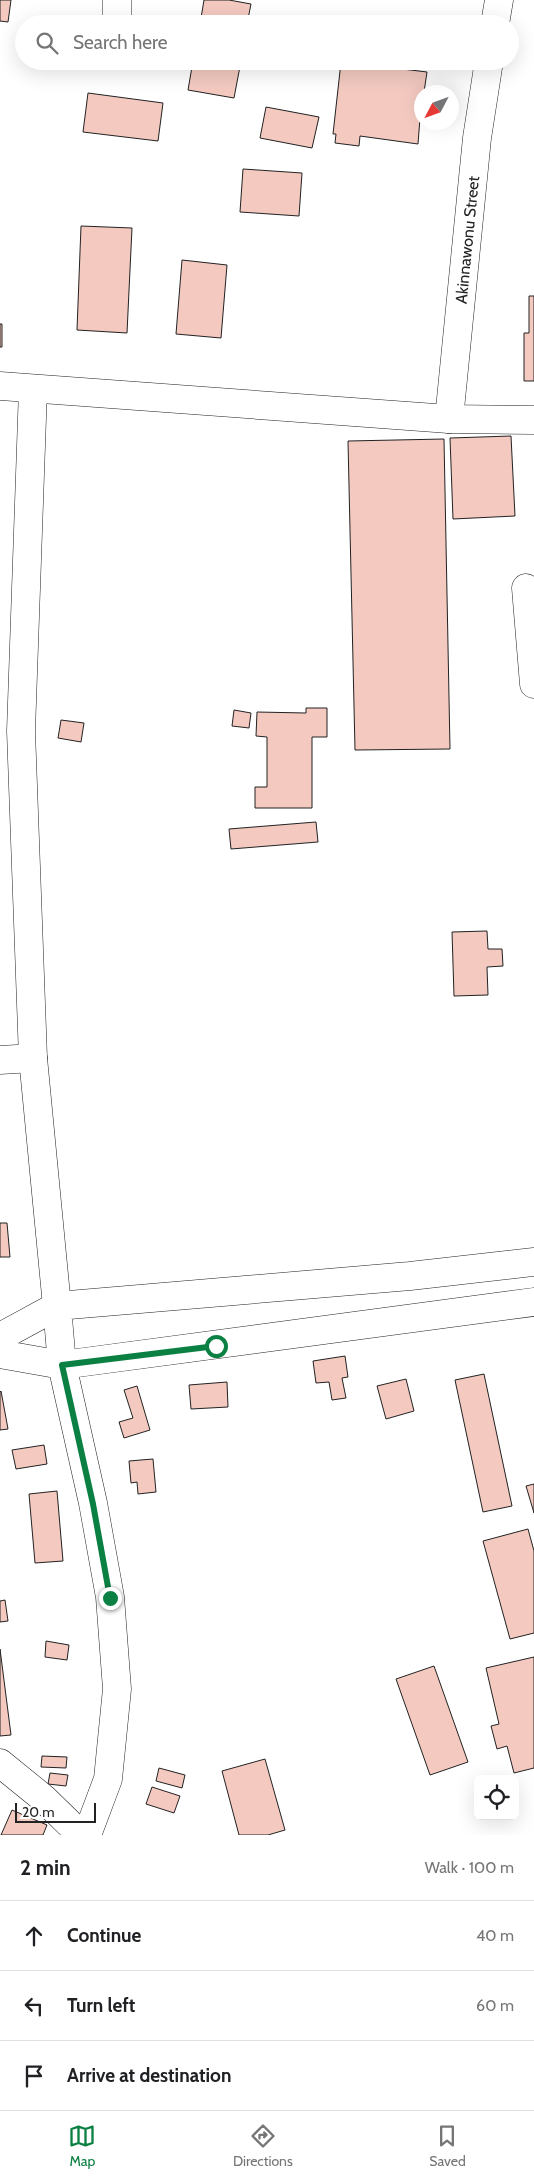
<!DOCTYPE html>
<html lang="en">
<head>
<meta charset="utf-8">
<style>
  body { margin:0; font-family:Cabin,sans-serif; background:#f2f2f2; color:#202124 }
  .controls { position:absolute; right:15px; bottom:15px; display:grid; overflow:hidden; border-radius:8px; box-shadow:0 5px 20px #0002 }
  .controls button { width:45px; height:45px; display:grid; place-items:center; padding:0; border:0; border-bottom:1px solid #e0e0e0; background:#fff; color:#202124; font:25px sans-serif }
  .compass { position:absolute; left:414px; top:85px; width:45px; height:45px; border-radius:50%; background:#fff; box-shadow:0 5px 20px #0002; rotate:229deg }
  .scale { position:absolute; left:15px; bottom:12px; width:81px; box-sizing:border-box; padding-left:5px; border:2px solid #222; border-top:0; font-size:14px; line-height:18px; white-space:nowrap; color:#222; -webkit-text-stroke:4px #fff; paint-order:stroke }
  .stop { position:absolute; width:15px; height:15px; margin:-11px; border:4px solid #0b8043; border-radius:50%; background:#fff }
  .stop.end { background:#0b8043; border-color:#fff; box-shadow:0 1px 5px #0008 }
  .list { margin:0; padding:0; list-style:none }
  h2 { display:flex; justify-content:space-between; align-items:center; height:65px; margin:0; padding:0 20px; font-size:21px }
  h2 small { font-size:16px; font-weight:400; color:#757577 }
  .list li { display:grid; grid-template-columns:32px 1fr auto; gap:15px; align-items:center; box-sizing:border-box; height:70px; padding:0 20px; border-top:1px solid #e0e0e0 }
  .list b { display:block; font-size:19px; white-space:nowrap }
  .list em { font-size:16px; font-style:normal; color:#757577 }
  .icon { flex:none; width:28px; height:28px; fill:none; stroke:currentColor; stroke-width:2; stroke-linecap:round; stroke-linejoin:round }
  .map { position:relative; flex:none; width:534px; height:1835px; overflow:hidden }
  .search { position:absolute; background:#fff; box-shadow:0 5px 20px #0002; left:15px; right:15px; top:15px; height:55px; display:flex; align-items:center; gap:12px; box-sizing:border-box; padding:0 18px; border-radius:28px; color:#757577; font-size:19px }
  .sheet { height:275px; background:#fff }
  nav { display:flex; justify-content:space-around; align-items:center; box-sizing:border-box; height:70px; border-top:1px solid #e0e0e0; background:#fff; font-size:14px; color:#757577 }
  nav a { display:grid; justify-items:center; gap:2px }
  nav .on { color:#0b8043 }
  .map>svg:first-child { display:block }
  .building { fill:#f3c9c0; stroke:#222 }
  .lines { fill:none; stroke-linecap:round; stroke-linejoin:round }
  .minor-casing { stroke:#222; stroke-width:29 }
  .major-casing { stroke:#222; stroke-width:29 }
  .minor { stroke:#fff; stroke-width:28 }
  .major { stroke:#fff; stroke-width:28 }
  .route { stroke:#0b8043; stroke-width:6 }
  .labels { text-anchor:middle; stroke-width:4; stroke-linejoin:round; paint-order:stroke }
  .street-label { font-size:16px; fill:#222; stroke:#fff }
</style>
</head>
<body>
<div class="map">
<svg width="534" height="1835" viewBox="0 0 534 1835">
  <rect width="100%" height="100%" fill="#fff"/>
  <path class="building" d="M0,0H11L8,22L0,21Z
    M204,0H229L251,4L247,24H200Z
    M193,61H241L234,98L188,90Z
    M387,61L386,67L427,72L424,92H422L418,144L360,136L359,146L335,143L336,134H333L341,62Z
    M88,93L163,103L158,141L83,132Z
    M266,107L319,117L312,148L260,138Z
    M243,169L302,173L299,216L240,212Z
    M81,226L132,228L127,333L77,330Z
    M182,260L227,265L221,338L176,334Z
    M529,296H534V381H524V333H529Z
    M0,324H2V347H0Z
    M511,436L515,516L453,519L450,438Z
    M444,439L450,749L355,750L348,441Z
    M306,708H327V737H312V808H255V787H267V737L256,736L257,712L306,713Z
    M234,710L251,713L249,728L232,726Z
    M61,720L84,723L81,742L58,738Z
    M316,822L318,842L231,849L229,829Z
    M487,931L488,949H502L503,966L487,967L488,995L454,996L452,932Z
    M0,1223H7L10,1257H0Z
    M345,1356L348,1377L342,1378L346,1398L332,1400L329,1382L316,1383L313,1361Z
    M484,1374L512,1506L483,1512L455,1380Z
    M406,1379L414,1411L386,1419L377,1386Z
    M227,1382L228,1407L191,1409L189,1385Z
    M137,1386L150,1430L124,1438L119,1422L133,1418L124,1390Z
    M1,1391L8,1429L0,1430V1392Z
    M44,1445L47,1464L16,1469L12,1450Z
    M153,1459L156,1492L138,1494L137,1482L131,1483L129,1461Z
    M534,1484V1513L526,1486Z
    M57,1491L63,1561L35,1563L29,1494Z
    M528,1529L534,1551V1633L510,1639L483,1541Z
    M5,1600L8,1621L0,1622V1601Z
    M46,1641L69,1645L67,1660L45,1657Z
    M0,1649L11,1735L0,1736Z
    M534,1657V1768L514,1773L507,1746L497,1749L491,1726L499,1724L486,1668Z
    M434,1666L468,1762L430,1775L396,1679Z
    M42,1756L67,1757L66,1768L41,1767Z
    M265,1759L285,1830L268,1835H239L222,1771Z
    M159,1768L185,1775L182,1788L156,1781Z
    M50,1773L68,1775L66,1786L48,1784Z
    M152,1787L180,1796L174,1813L146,1804Z
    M12,1810L47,1825L43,1835H1Z"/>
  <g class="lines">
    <defs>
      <g id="minor">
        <path d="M117,24V0"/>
        <path d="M495,24L499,0"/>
        <path d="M0,386L449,419L534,420"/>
        <path d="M33,389L21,731L33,1058L57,1306"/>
        <path id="s1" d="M449,419L477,138L489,61"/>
        <path d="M526,588L534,684"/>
        <path d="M0,1060L33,1058"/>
        <path d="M0,1763L43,1798L81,1835"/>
      </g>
      <path id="major" d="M57,1306L62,1365L93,1503L110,1597L117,1689L108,1779L87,1835
        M0,1337L57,1306L410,1276L534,1262
        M0,1354L62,1365L534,1302"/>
    </defs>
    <use href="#minor" class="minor-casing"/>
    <use href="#major" class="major-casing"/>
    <use href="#minor" class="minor"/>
    <use href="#major" class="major"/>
  </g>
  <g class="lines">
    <path class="route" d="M110,1598L93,1504L62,1365L216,1346"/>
  </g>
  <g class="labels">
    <g class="street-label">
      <text dy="6" stroke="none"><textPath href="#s1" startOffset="180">Akinnawonu Street</textPath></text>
    </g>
  </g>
</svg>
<div class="controls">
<button><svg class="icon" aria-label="locate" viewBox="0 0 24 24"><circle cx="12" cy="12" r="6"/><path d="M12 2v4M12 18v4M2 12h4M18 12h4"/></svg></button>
</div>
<svg class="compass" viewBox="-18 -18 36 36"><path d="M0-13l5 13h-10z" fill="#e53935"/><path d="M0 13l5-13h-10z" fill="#757577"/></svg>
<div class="scale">20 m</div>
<div class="stop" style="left:216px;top:1346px"></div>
<div class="stop end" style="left:110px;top:1598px"></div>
<div class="search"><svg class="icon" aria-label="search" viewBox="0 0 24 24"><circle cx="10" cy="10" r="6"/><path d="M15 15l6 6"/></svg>Search here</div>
</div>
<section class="sheet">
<h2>2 min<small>Walk · 100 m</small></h2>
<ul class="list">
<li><svg class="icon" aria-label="ahead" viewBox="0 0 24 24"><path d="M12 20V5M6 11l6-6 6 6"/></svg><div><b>Continue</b></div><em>40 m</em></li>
<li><svg class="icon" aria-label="left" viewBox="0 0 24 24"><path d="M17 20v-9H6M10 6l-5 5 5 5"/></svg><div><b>Turn left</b></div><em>60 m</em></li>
<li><svg class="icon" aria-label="arrive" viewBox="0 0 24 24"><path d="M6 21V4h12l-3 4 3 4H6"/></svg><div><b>Arrive at destination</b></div></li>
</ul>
</section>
<nav>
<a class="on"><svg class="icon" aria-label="map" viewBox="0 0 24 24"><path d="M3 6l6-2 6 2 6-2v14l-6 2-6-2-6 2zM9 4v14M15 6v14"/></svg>Map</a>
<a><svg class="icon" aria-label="directions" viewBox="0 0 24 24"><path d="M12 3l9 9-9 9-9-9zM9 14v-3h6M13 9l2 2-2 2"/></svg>Directions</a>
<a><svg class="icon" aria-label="saved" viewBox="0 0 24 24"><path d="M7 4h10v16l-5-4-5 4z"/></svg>Saved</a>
</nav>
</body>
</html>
